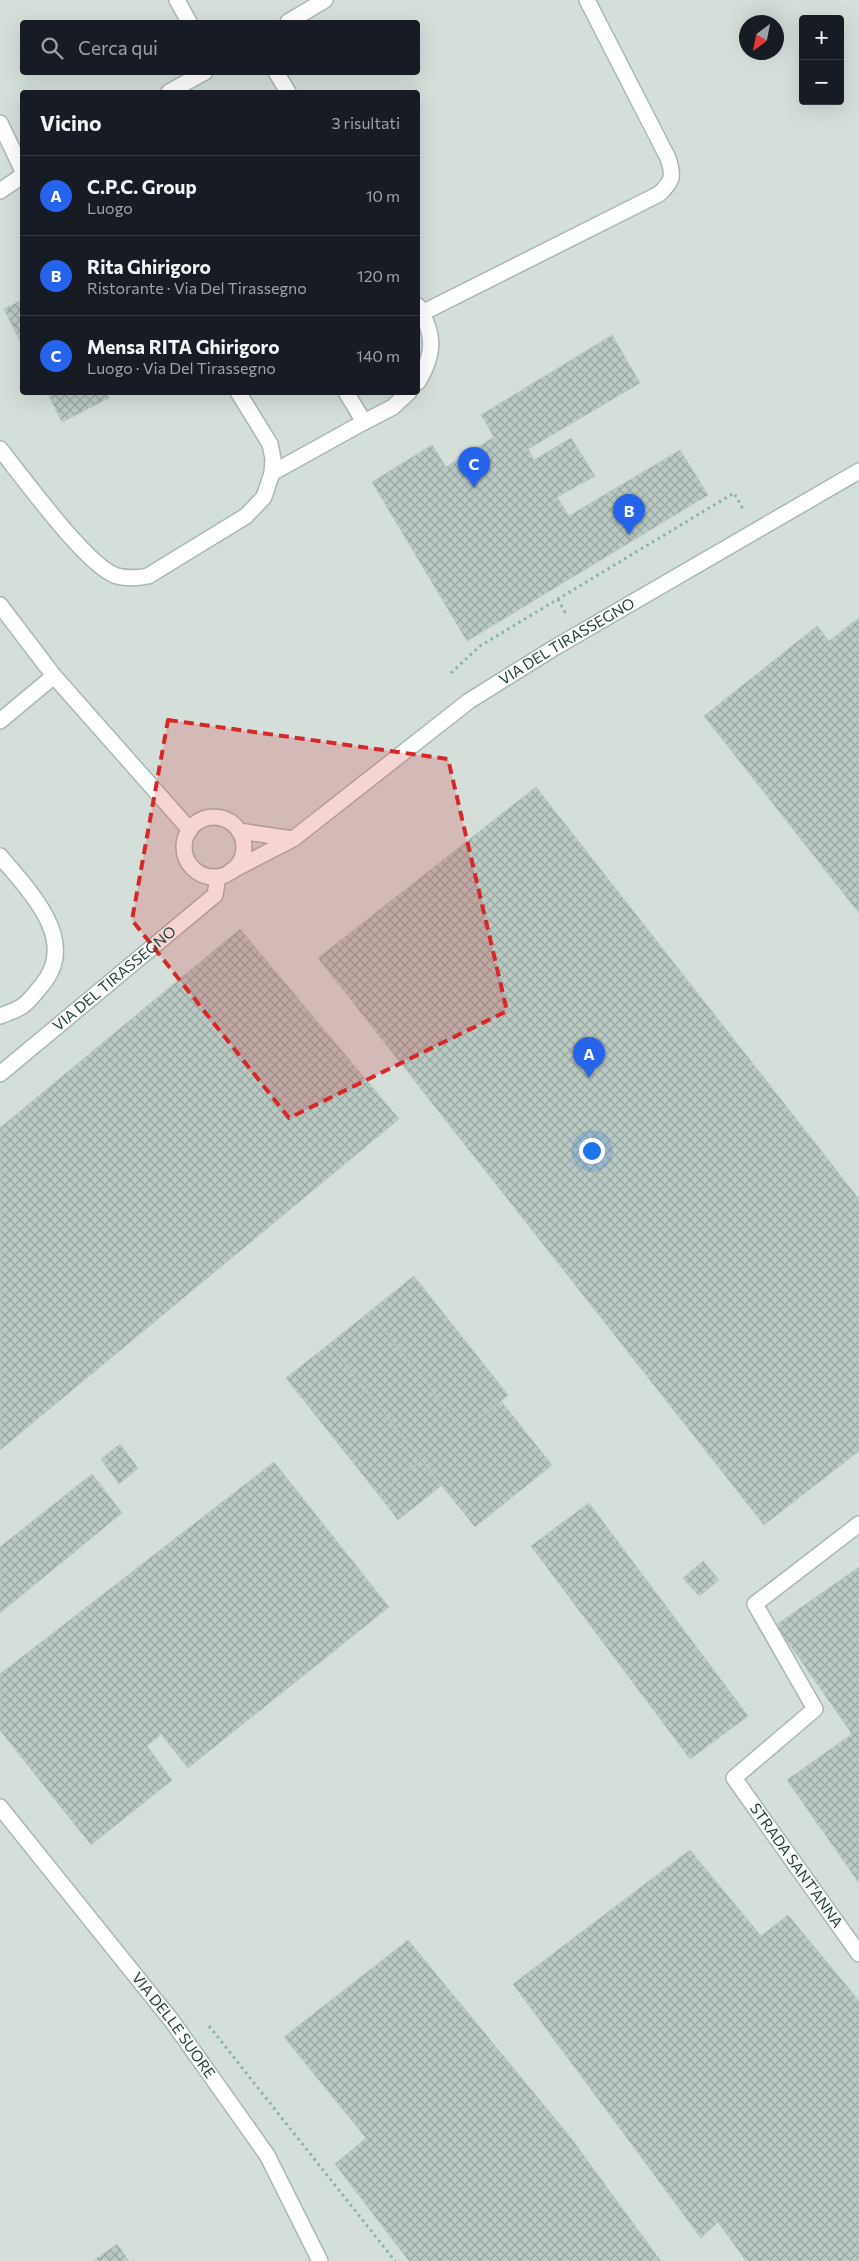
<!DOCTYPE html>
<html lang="it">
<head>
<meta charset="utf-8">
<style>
  body { margin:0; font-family:Commissioner,sans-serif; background:#20242c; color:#f1f3f6 }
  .controls { position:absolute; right:15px; top:15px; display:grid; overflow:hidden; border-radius:5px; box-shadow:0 5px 20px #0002 }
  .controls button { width:45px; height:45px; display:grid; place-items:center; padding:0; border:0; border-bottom:1px solid #363941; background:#171b24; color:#f1f3f6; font:25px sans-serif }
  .compass { position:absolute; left:739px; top:15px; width:45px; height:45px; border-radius:50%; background:#171b24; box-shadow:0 5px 20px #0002; rotate:212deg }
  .you { position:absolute; left:591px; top:1150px; width:18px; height:18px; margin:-12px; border:4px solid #fff; border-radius:50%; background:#1a73e8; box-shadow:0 0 0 8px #1a73e833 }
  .badge { display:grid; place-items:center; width:32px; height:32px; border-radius:50%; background:#2563eb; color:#fff; font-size:16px; font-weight:700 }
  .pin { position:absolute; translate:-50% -41px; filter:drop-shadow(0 1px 2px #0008) }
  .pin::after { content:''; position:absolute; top:26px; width:18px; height:15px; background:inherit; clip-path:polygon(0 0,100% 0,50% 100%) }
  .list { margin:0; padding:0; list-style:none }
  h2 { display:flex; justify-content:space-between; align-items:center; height:65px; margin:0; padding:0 20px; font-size:21px }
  h2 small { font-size:16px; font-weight:400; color:#9ea1a6 }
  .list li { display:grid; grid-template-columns:32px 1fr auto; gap:15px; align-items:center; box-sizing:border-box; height:80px; padding:0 20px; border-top:1px solid #363941 }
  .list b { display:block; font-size:19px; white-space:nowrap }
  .list p { margin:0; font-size:16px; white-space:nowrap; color:#9ea1a6 }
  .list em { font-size:16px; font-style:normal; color:#9ea1a6 }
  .icon { flex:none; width:28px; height:28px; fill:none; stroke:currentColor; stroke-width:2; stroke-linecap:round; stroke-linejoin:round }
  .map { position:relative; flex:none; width:859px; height:2261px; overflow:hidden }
  .search { position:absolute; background:#171b24; box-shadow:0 5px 20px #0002; left:20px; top:20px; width:400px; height:55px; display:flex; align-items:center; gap:12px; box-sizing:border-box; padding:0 18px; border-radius:5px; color:#9ea1a6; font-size:19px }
  .panel { position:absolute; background:#171b24; box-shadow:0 5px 20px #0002; left:20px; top:90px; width:400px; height:305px; border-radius:5px }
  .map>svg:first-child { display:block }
  .built { fill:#d4dfda; fill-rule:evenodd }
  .building { fill:url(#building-cross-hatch); stroke:#b8c9c2 }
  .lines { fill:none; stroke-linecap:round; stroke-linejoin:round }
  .minor-casing { stroke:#a8b8b2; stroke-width:18 }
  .path { stroke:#86b3a5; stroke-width:3; stroke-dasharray:2.5 4; stroke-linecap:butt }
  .minor { stroke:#fff; stroke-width:15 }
  .marked { fill:#d62828; fill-opacity:0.2; stroke:#d62828; stroke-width:4; stroke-dasharray:10 6; stroke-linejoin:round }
  .labels { text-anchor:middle; stroke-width:4.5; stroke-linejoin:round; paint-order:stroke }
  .street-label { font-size:15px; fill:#24423a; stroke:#f7fbf9 }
</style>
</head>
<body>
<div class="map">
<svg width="859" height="2261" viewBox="0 0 859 2261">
  <defs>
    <pattern id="building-cross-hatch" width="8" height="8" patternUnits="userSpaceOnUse" patternTransform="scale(1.25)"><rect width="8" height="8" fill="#bbcac4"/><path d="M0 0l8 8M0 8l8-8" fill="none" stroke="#98a6a0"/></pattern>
  </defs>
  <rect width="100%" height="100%" fill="#e6efeb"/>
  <path class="built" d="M0,0H859V2261H0ZM803,19H840V101H803ZM22,22H418V72H22ZM746,22H776V52H746ZM22,92H418V392H22Z"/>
  <path class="building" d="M22,300V345L4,309Z
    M612,335L640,383L528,449L534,460L571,438L595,476L557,497L569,516L680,450L708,495L467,641L372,482L432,445L446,467L494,437L481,415Z
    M47,392H106L109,398L62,422Z
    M859,618V913L704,716L817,626L829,641Z
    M536,787L859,1199V1451L764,1525L318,958Z
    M240,929L399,1119L0,1450V1128Z
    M414,1276L508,1395L464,1431L369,1312Z
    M369,1312L464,1431L501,1401L552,1465L475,1527L329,1344Z
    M329,1344L422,1460L378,1494L286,1378Z
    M120,1444L138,1468L119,1484L101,1459Z
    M422,1460L442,1485L398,1520L378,1494Z
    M274,1462L389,1607L188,1768L161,1734L147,1746L172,1780L91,1845L0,1730V1674Z
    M92,1474L122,1513L0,1613V1547Z
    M589,1503L748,1716L690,1759L531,1546Z
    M703,1561L719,1580L699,1596L683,1578Z
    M859,1567V1883L787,1780L852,1734L776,1625Z
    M690,1850L761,1936L788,1915L859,2001V2261H746L718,2222L701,2238L513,1984Z
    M408,1940L571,2138L657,2256L650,2261H409L335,2164L366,2138L284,2037Z
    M117,2244L129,2261H93Z
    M657,2256L661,2261H650Z"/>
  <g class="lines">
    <defs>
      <g id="minor">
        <path d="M177,0L189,22"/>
        <path d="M288,22L325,0"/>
        <path d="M276,72L288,92"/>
        <path d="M169,92L205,72"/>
        <path d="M0,123L22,169"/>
        <path d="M0,191L22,176"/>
        <path d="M418,306C435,335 435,353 418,382"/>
        <path d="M422,313L659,194C673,181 674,176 668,158L587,0"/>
        <path d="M346,392L364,422L393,407L409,392"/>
        <path d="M0,449C22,476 88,568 117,576C128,579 138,578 148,576L246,516L264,497L272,473L273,459L270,444L238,392"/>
        <path d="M272,473L364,422"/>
        <path d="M0,605L54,676L190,830"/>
        <path d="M0,721L54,676"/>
        <circle cx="214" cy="847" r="30"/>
        <path d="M239,831L293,839"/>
        <path d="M0,856C28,890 80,940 42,985C25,1006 25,1007 0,1016"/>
        <path id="s1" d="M231,871L293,839L469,701L554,648L859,471"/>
        <path id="s2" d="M0,1074L215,895L218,877"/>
        <path id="s3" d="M859,1524L755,1604L815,1709L734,1778L859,1954"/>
        <path id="s4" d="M0,1807L172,2021L267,2155L320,2261"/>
      </g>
    </defs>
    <use href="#minor" class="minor-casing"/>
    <path class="path" d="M558,599L566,614
      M451,673L480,646L734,493L744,511
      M209,2026L395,2261"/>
    <use href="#minor" class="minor"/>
  </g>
  <path class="marked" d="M168,720L448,759L507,1011L289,1118L132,920Z"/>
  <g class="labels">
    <g class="street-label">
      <text dy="5" stroke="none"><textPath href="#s1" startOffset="408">VIA DEL TIRASSEGNO</textPath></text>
      <text dy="5" stroke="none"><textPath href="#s2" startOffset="149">VIA DEL TIRASSEGNO</textPath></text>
      <text dy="5" stroke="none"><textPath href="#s3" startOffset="466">STRADA SANT'ANNA</textPath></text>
      <text dy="5" stroke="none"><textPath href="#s4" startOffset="279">VIA DELLE SUORE</textPath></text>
    </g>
  </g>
</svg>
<div class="controls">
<button>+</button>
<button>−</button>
</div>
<svg class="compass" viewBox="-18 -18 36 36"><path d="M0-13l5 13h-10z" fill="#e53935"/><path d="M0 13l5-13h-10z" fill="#9ea1a6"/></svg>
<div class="you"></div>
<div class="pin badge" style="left:589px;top:1078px">A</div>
<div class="pin badge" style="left:629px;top:535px">B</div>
<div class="pin badge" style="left:474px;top:488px">C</div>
<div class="search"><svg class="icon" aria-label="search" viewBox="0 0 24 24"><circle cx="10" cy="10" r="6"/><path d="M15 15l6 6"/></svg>Cerca qui</div>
<section class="panel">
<h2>Vicino<small>3 risultati</small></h2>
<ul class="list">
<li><span class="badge">A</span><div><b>C.P.C. Group</b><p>Luogo</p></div><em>10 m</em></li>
<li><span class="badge">B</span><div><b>Rita Ghirigoro</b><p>Ristorante · Via Del Tirassegno</p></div><em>120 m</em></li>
<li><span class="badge">C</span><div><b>Mensa RITA Ghirigoro</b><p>Luogo · Via Del Tirassegno</p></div><em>140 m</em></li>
</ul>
</section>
</div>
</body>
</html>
